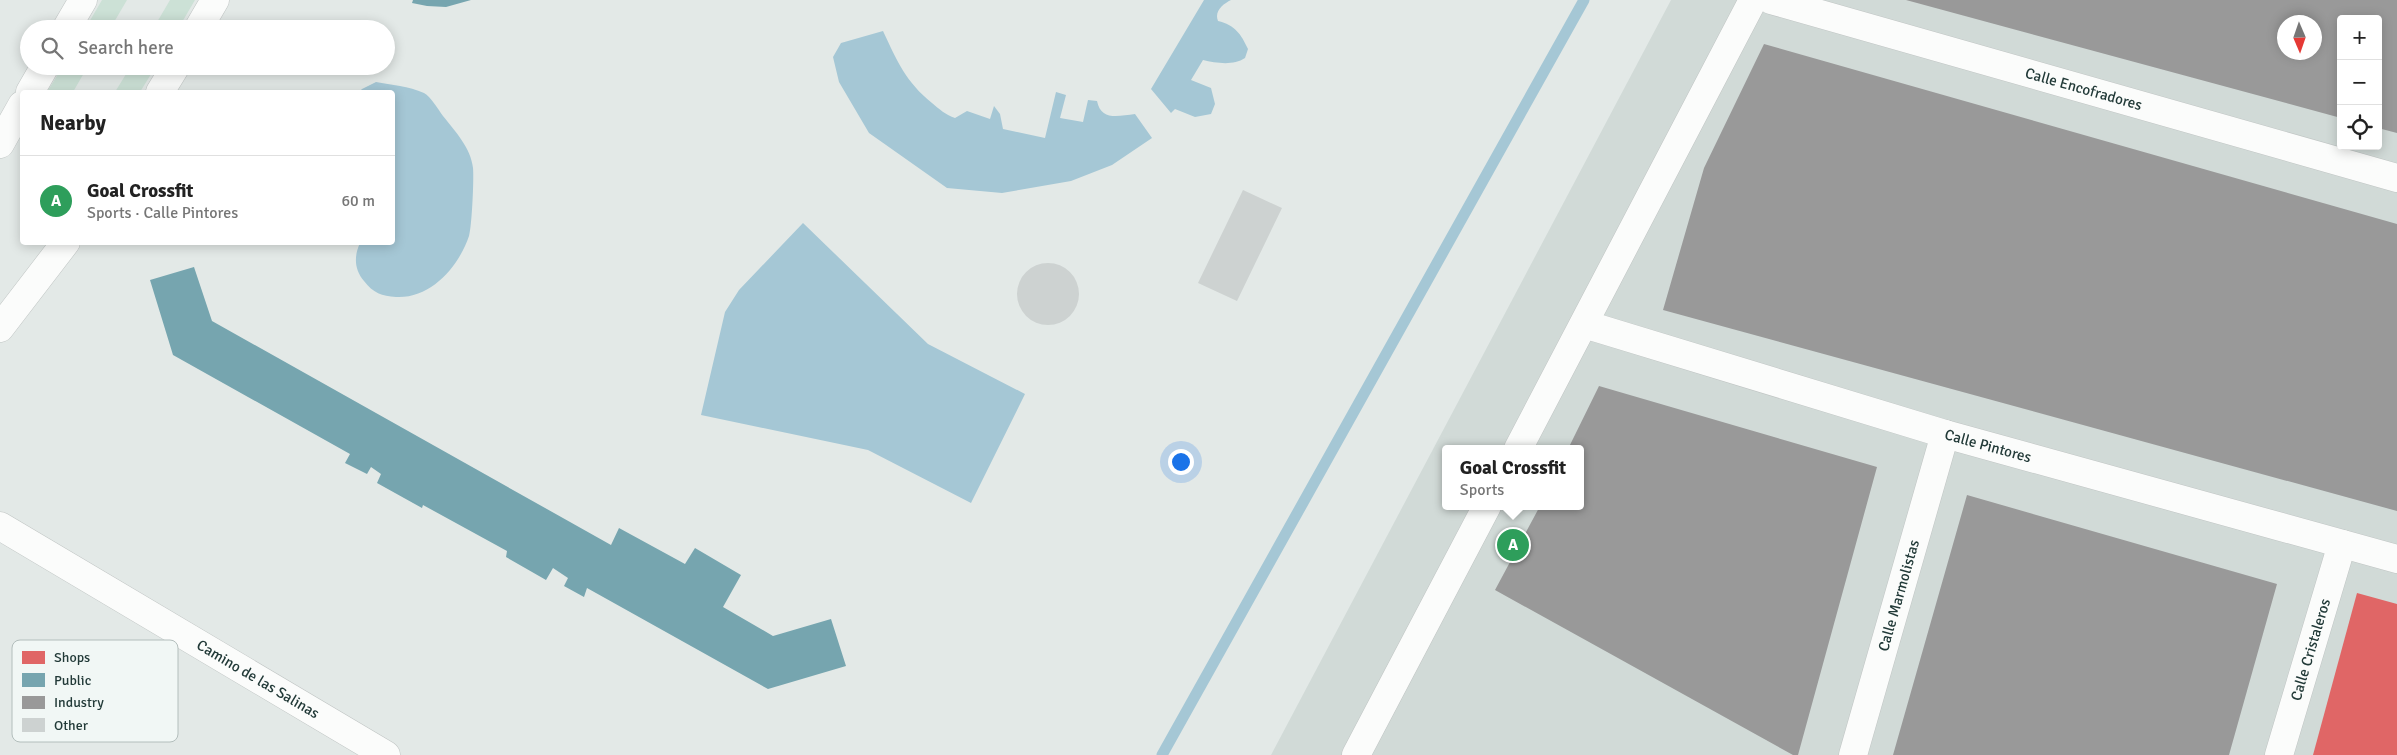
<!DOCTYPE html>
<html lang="en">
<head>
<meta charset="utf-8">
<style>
  body { margin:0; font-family:Signika,sans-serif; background:#f2f2f2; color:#222 }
  .controls { position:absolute; right:15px; top:15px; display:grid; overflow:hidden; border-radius:5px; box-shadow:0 2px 12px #0003 }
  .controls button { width:45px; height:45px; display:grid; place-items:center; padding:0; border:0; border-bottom:1px solid #e0e0e0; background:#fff; color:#222; font:25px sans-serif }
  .compass { position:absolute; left:2277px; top:15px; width:45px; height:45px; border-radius:50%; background:#fff; box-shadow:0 2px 12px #0003; rotate:178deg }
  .you { position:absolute; left:1180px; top:461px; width:18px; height:18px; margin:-12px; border:4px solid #fff; border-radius:50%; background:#1a73e8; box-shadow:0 0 0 8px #1a73e833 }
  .badge { display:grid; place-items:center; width:32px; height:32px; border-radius:50%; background:#0f766e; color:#fff; font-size:16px; font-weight:700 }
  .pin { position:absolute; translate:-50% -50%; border:2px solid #fff; box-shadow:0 1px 5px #0006 }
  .popup { position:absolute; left:1442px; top:445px; width:142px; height:65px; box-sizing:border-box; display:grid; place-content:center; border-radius:5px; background:#fff; filter:drop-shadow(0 1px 4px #0005); font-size:16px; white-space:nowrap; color:#767676 }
  .popup b { font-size:19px; color:#222 }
  .popup::after { content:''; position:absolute; left:50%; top:100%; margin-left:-10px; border:10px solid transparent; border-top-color:#fff }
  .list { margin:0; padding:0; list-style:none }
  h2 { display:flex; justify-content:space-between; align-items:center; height:65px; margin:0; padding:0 20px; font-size:21px }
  h2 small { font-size:16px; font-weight:400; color:#767676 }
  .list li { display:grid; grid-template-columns:32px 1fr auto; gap:15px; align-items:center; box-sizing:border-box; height:90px; padding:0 20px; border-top:1px solid #e0e0e0 }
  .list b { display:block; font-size:19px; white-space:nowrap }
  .list p { margin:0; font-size:16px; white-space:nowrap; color:#767676 }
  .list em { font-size:16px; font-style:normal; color:#767676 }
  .icon { flex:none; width:28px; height:28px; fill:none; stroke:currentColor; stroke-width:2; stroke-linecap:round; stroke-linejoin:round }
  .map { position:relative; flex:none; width:2397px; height:755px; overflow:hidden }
  .search { position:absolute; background:#fff; box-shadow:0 2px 12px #0003; left:20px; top:20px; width:375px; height:55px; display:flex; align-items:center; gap:12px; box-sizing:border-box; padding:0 18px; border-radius:28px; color:#767676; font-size:19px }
  .panel { position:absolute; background:#fff; box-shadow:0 2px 12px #0003; left:20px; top:90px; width:375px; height:155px; border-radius:5px }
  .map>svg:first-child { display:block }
  .built { fill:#d1dad7; fill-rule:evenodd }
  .green { fill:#cce1d6 }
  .water { fill:#a5c7d5 }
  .shops { fill:#e06666 }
  .public { fill:#76a5af }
  .industry { fill:#999; fill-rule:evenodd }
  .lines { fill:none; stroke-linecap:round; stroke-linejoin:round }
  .stream { stroke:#a5c7d5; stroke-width:11 }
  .building { fill:#cdd2d1 }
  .minor-casing { stroke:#c0c5c4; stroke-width:29 }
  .minor { stroke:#fbfcfb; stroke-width:28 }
  .labels { text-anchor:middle; stroke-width:5; stroke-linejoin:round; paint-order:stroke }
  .street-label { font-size:15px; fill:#223a38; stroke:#f1f7f5 }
  .key { fill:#f1f7f5; stroke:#b3bebc; stroke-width:1 }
  .key-label { font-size:14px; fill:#223a38 }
</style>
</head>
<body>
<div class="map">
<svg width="2397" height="755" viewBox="0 0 2397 755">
  <rect width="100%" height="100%" fill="#e3e9e7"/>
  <path class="built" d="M1671,0H2397V755H1271ZM2341,19H2378V146H2341ZM2284,22H2314V52H2284ZM1446,449H1580V506H1446Z"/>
  <path class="green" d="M102,0H127L110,29H85Z
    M170,0H195L178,29H153Z
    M63,66H88L73,92H47Z
    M131,66H156L140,92H115Z"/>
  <path class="water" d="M1204,0H1231C1223,4 1214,11 1218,21C1235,25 1241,34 1248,49L1245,58C1233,66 1216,63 1203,60L1191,80L1211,88L1215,104L1211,114L1195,117L1175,109L1171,113L1151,89Z
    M883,31C897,61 906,82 932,103C939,109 946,115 955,118L967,111L990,119L994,106L1000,114L1003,129L1045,138L1056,92L1066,95L1060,118L1083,122L1088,100L1097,101C1101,121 1118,116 1135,114L1152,138L1112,165L1071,181L1002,193L947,188L869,133L839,82L833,57L841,43Z
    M376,82C391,85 409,86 424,93C431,97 438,109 443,116C455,131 471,148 473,168C474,178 472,226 469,236C459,266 431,299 396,297C382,296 373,293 364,281C354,269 354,256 360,243L392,242V92H359L362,89Z
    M803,223L928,344L1025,394L971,503L868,450L701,415L725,312L739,290Z"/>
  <path class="shops" d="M2357,593L2397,604V755H2313Z"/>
  <path class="public" d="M413,0H471L446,7L427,6L412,3Z
    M194,267L212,321L611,545L619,528L685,564L695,548L741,575L723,607L773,636L831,619L846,666L768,689L587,588L584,597L564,586L568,578L553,568L546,580L506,557L507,551L423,505L422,508L377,483L381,474L371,467L367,474L345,463L350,454L173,355L150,280Z"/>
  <path class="industry" d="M1906,0H2397V133L2378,128V19H2341V118ZM2284,22H2314V52H2284Z
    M1764,44L2397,224V511L1663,310L1704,168Z
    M1599,386L1877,467L1798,755H1793L1495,590L1540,506H1580V449H1568Z
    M1967,495L2277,584L2229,755H1893Z"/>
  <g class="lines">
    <path class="stream" d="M1162,755L1584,0"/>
  </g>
  <path class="building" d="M1243,190L1282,208L1237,301L1198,283Z
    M1017 294a31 31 0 1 1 62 0a31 31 0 1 1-62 0Z"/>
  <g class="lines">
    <defs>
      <g id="minor">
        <path id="s1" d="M1771,0L2397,178"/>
        <path d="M66,29L83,0"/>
        <path d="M198,29L215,0"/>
        <path d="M30,92L45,66"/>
        <path d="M160,92L176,66"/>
        <path d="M0,144L22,105"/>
        <path id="s2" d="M1584,324L1945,434L2397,559"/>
        <path d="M0,328L66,242"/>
        <path d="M1518,449L1753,0"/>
        <path id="s3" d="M0,526L386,755"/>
        <path d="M1356,755L1487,506"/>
        <path id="s4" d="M1853,755L1945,434"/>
        <path id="s5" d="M2279,755L2342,544"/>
      </g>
    </defs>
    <use href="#minor" class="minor-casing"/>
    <use href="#minor" class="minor"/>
  </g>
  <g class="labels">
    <g class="street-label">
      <text dy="5" stroke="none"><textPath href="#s1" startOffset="325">Calle Encofradores</textPath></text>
      <text dy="5" stroke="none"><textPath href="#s2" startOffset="422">Calle Pintores</textPath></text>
      <text dy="5" stroke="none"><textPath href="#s4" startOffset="166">Calle Marmolistas</textPath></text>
      <text dy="5" stroke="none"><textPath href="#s5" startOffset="110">Calle Cristaleros</textPath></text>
      <text dy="5" stroke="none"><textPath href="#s3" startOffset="300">Camino de las Salinas</textPath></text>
    </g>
  </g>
  <rect x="12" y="640" width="166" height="102" rx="8" class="key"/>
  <rect x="22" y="651" width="23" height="13" fill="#e06666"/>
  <rect x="22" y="673" width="23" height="14" fill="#76a5af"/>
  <rect x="22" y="696" width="23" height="13" fill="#999"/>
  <rect x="22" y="718" width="23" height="14" fill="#cdd2d1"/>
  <g class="key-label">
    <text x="54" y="662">Shops</text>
    <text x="54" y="685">Public</text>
    <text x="54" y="707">Industry</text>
    <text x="54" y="730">Other</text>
  </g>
</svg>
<div class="controls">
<button>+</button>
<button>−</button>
<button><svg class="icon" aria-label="locate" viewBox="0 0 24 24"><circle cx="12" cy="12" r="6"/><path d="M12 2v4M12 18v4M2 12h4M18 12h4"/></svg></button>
</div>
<svg class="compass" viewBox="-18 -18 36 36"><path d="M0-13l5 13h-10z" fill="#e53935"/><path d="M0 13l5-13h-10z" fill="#767676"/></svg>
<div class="you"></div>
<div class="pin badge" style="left:1513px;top:545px;background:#2e9e5b">A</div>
<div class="popup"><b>Goal Crossfit</b>Sports</div>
<div class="search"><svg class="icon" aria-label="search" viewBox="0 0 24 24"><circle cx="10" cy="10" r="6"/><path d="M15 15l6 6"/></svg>Search here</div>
<section class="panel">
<h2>Nearby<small></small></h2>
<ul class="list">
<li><span class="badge" style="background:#2e9e5b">A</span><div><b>Goal Crossfit</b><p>Sports · Calle Pintores</p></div><em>60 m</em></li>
</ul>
</section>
</div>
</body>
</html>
